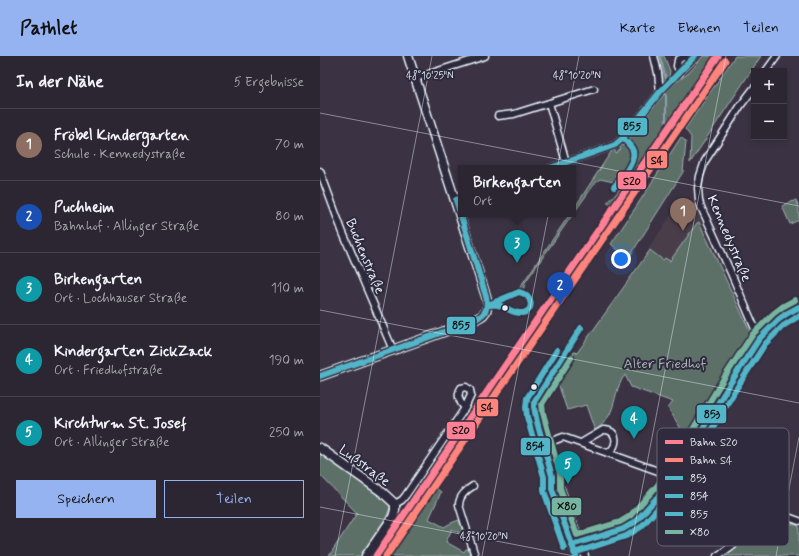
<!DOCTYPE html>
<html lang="de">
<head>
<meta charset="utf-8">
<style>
  body { margin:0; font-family:Mynerve,sans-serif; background:#38323e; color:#f1f3f6 }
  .controls { position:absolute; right:12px; top:12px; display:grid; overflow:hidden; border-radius:0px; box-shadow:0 2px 6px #0003 }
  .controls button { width:36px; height:36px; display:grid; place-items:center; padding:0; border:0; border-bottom:1px solid #48434d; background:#2c2632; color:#f1f3f6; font:20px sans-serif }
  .you { position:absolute; left:301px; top:203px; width:14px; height:14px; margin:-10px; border:3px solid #fff; border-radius:50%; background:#1a73e8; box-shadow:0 0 0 6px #1a73e833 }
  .badge { display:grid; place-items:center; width:26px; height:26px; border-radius:50%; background:#95b2f1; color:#fff; font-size:13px; font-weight:700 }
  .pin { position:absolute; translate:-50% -33px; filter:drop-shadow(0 1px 2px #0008) }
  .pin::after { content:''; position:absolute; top:21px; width:14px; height:12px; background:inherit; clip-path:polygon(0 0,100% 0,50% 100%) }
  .popup { position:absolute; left:138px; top:109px; width:118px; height:52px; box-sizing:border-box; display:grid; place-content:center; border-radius:0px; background:#2c2632; filter:drop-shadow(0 1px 3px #0005); font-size:13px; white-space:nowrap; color:#a6a5ac }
  .popup b { font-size:15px; color:#f1f3f6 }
  .popup::after { content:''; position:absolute; left:50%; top:100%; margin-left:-8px; border:8px solid transparent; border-top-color:#2c2632 }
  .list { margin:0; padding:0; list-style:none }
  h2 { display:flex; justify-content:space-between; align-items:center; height:52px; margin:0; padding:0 16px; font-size:17px }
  h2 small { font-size:13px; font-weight:400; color:#a6a5ac }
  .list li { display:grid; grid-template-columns:26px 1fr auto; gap:12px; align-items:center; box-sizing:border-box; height:72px; padding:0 16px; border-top:1px solid #48434d }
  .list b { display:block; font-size:15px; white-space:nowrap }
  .list p { margin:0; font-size:13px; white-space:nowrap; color:#a6a5ac }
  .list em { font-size:13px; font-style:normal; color:#a6a5ac }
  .actions { display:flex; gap:8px; padding:12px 16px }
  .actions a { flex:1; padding:9px 0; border:1px solid #95b2f1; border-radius:0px; text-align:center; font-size:14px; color:#95b2f1 }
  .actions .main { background:#95b2f1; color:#111 }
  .map { position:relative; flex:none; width:479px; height:500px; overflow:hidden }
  header { display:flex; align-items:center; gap:24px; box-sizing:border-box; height:56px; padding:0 20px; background:#95b2f1; color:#111 }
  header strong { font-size:19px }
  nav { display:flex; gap:22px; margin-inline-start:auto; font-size:14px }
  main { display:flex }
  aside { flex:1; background:#2c2632 }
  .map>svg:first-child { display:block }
  .built { fill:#4a3e4a }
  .green { fill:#5c6f67; stroke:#a2b0b0 }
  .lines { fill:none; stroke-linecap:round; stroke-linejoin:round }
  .stream { stroke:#909eb0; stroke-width:2 }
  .minor-casing { stroke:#e8f1f8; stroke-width:9 }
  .tertiary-casing { stroke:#e8f1f8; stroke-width:11 }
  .minor { stroke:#2f2a3d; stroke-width:6 }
  .tertiary { stroke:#2f2a3d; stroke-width:8 }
  .bus-1-casing { stroke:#2f2a3d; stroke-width:9 }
  .bus-2-casing { stroke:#2f2a3d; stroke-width:9 }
  .bus-3-casing { stroke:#2f2a3d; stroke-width:9 }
  .bus-4-casing { stroke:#2f2a3d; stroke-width:9 }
  .bus-1 { stroke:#53b5c8; stroke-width:6 }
  .bus-2 { stroke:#53b5c8; stroke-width:6 }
  .bus-3 { stroke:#78b5a0; stroke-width:6 }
  .bus-4 { stroke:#53b5c8; stroke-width:6 }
  .rail-1-casing { stroke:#2f2a3d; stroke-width:10 }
  .rail-2-casing { stroke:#2f2a3d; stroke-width:10 }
  .rail-1 { stroke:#ff8095; stroke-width:7 }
  .rail-2 { stroke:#ff847b; stroke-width:7 }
  .ticks { fill:none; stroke:#e8f1f8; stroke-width:1; stroke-opacity:0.45 }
  .bus-dot { fill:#e8f1f8; stroke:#2f2a3d; stroke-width:1.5 }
  .labels { text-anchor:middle; stroke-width:4; stroke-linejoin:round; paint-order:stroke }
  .street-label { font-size:14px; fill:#e8f1f8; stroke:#2f2a3d }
  .park-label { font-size:14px; fill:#a9b6b7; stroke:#2f2a3d }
  .key { fill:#2f2a3d; stroke:#666675; stroke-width:1 }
  .key-label { font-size:11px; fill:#e8f1f8 }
  .ticks-label { font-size:10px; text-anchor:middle; fill:#e8f1f8; stroke:#2f2a3d; stroke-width:4; stroke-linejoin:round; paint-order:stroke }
  .line-badge { stroke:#2f2a3d; stroke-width:1.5 }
  .pale-badge-label { font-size:11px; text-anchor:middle; font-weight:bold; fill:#111 }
</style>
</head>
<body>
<header>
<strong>Pathlet</strong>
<nav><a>Karte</a><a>Ebenen</a><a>Teilen</a></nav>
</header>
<main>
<aside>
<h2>In der Nähe<small>5 Ergebnisse</small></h2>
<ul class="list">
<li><span class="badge" style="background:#8d6e63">1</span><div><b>Fröbel Kindergarten</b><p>Schule · Kennedystraße</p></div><em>70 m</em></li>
<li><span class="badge" style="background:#1a4fb4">2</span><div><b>Puchheim</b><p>Bahnhof · Allinger Straße</p></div><em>80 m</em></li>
<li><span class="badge" style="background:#0f9aa8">3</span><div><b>Birkengarten</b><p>Ort · Lochhauser Straße</p></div><em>110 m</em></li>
<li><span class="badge" style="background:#0f9aa8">4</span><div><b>Kindergarten ZickZack</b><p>Ort · Friedhofstraße</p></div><em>190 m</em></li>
<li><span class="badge" style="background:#0f9aa8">5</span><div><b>Kirchturm St. Josef</b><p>Ort · Allinger Straße</p></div><em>250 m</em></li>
</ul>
<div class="actions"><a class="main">Speichern</a><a>Teilen</a></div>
</aside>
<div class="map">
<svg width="479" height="500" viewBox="0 0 479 500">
  <rect width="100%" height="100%" fill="#3b3343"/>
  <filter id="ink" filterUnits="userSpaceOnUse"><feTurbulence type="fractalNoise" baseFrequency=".025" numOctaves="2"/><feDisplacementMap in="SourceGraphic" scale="8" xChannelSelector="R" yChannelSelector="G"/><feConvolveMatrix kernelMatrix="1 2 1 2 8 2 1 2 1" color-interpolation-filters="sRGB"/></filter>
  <g filter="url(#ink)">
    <path class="built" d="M374,146L382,168L399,205L382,212L357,209L345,202L343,204L328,193L359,148Z"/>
    <path class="green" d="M335,0H344L350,15L349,21L341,28Z
      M383,0H394L290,149V147H287C289,143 293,141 296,138C301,133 303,125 306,119C309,113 315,109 317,103C319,92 306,83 310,76C312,72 321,63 324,59L326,60L355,26C367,21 375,10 383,0Z
      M415,0H441L370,107L371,81L365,73Z
      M361,81L366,86L363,116L308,203L291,188L316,151Z
      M300,89C309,89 313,97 310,105C306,112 299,119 294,126L280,123L276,126L253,158V154L291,96L294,93L296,97L301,93L299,90Z
      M476,144L479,151V164L470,168L462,150Z
      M250,158H253L204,228L206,229L203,233L198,234Z
      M379,166L429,273L430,280L429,286L368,384L348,352L353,346L311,331L305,319C296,330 296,345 290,358C286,365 281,370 275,375L266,349L247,354L238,327L254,296L257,297L330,194L343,204L345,202L350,205L377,167Z
      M412,393L421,399L412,413L403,408Z
      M0,398L67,445L70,451L67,460L41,500H9L37,457L0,419Z
      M117,433L121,436L109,463L124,471L131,467L139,464L146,484L142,482L143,479L132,473L126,486L144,496L146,493H149L150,500H69Z
      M450,461L479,470V500H405L427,483Z"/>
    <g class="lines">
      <path class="stream" d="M340,0L346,23
        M346,66V36"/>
      <defs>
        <path id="minor" d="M334,0L338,17L340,36
          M446,15L457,0
          M360,17L357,10L358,4L363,1H365L371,5
          M96,22L165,0
          M434,32L421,49L385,105L380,120L378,132L379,145L381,151L411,217L436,275L442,280
          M229,47L246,106
          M178,60L194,58L274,33
          M230,112L295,89L303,82L340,36L371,5L375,0
          M0,115L23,177L73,294
          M244,298L214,346V351L215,359L232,420V433L256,500
          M261,387L283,374C298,373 299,390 288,397
          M223,389L243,381L338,415
          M232,420L240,430L265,500
          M354,420L479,465
          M153,430C146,434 139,441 139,449L155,500
          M75,448L82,444L86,439L145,352L151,339L150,334L146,331L141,332C136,339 140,347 145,352
          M252,489L303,473L315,466L343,435L354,420L411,326L439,283L458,264L466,258L479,251
          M397,500C417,488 433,471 448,455"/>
        <path id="tertiary" d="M0,320L151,266L163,259L166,255L168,249L166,240L88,0
          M0,392L62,436L75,448V454L73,461L46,500"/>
      </defs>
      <use href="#minor" class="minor-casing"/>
      <use href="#tertiary" class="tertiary-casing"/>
      <use href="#minor" class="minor"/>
      <use href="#tertiary" class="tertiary"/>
      <defs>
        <path id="bus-1" d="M252,489L303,473L315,466L343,435L354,420L411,326L439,283L458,264L466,258L479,251
          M256,500L232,433V420L217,366L214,351V346L261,272"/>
        <path id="bus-2" d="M237,294L207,342L206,351L207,361L224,421V435L244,492
          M254,497L306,480L321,471L349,440L360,425L418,330L445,288L463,270L479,260"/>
        <path id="bus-3" d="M251,302L222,348L223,357L240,418V432L257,479L300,466L310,460L337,430L347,416L404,322L433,278L453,258L462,251L475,244"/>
        <path id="bus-4" d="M230,112L295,89L303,82L340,36L375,0
          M294,131C301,123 316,106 313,95C312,90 306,86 303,82
          M199,236C213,239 215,255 202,257C194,258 187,252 181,250C177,248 172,249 168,249Z
          M0,320L151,266C164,259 169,256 166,240L136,144L141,142"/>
      </defs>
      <use href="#bus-1" class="bus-1-casing"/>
      <use href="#bus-2" class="bus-2-casing"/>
      <use href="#bus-3" class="bus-3-casing"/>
      <use href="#bus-4" class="bus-4-casing"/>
      <use href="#bus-1" class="bus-1"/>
      <use href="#bus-2" class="bus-2"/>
      <use href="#bus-3" class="bus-3"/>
      <use href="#bus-4" class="bus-4"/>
      <defs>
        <path id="rail-1" d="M56,500L180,317L398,0"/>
        <path id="rail-2" d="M66,500L187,322L405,5"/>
      </defs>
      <use href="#rail-1" class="rail-1-casing"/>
      <use href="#rail-2" class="rail-2-casing"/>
      <use href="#rail-1" class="rail-1"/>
      <use href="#rail-2" class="rail-2"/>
    </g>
  </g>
  <path class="ticks" d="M0,57L479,150M0,254L479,347M0,451L254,500M15,500L112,0M162,500L259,0M309,500L406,0M456,500L479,381"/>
  <g class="bus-dot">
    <circle cx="185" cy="252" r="3.5"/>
    <circle cx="214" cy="331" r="3.5"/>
  </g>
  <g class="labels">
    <g class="street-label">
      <text transform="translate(410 182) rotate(67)" y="5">Kennedystraße</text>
      <text transform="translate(46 200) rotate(67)" y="5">Buchenstraße</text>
      <text transform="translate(45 409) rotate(36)" y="5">Lußstraße</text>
    </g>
    <g class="park-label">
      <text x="345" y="312">Alter Friedhof</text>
    </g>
  </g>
  <rect x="337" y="372" width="132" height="118" rx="6" class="key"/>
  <rect x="345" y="384" width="18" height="4" fill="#ff8095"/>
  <rect x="345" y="402" width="18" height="4" fill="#ff847b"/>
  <rect x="345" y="420" width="18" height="4" fill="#53b5c8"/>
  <rect x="345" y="438" width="18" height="4" fill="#53b5c8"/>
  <rect x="345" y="456" width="18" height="4" fill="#53b5c8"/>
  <rect x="345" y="474" width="18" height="4" fill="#78b5a0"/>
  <g class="key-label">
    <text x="370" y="390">Bahn S20</text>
    <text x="370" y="408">Bahn S4</text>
    <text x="370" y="426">853</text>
    <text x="370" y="444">854</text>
    <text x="370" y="462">855</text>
    <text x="370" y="480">X80</text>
  </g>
  <g class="ticks-label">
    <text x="110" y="23">48°10'25"N</text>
    <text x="257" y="23">48°10'20"N</text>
    <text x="164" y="484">48°10'20"N</text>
  </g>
  <g class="line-badge">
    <rect x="297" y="61" width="31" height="19" rx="4" fill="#53b5c8"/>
    <rect x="326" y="94" width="22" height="19" rx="4" fill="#ff847b"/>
    <rect x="297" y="115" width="30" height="19" rx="4" fill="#ff8095"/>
    <rect x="126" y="260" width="30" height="19" rx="4" fill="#53b5c8"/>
    <rect x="156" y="342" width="23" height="19" rx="4" fill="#ff847b"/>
    <rect x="376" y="348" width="31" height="20" rx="4" fill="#53b5c8"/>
    <rect x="126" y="365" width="30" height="19" rx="4" fill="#ff8095"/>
    <rect x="200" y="381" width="31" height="19" rx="4" fill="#53b5c8"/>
    <rect x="231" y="441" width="31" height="19" rx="4" fill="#78b5a0"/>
  </g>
  <g class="pale-badge-label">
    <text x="312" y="74">855</text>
    <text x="337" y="108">S4</text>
    <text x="312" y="129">S20</text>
    <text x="141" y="273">855</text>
    <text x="167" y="355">S4</text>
    <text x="392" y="362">853</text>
    <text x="141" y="378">S20</text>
    <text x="215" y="394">854</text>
    <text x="247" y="454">X80</text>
  </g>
</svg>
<div class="controls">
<button>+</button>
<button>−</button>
</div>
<div class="you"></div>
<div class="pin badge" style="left:363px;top:175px;background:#8d6e63">1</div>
<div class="pin badge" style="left:240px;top:249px;background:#1a4fb4">2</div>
<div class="pin badge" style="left:197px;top:207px;background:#0f9aa8">3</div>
<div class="popup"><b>Birkengarten</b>Ort</div>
<div class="pin badge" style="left:314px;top:383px;background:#0f9aa8">4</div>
<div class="pin badge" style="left:248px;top:428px;background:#0f9aa8">5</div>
</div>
</main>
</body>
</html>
